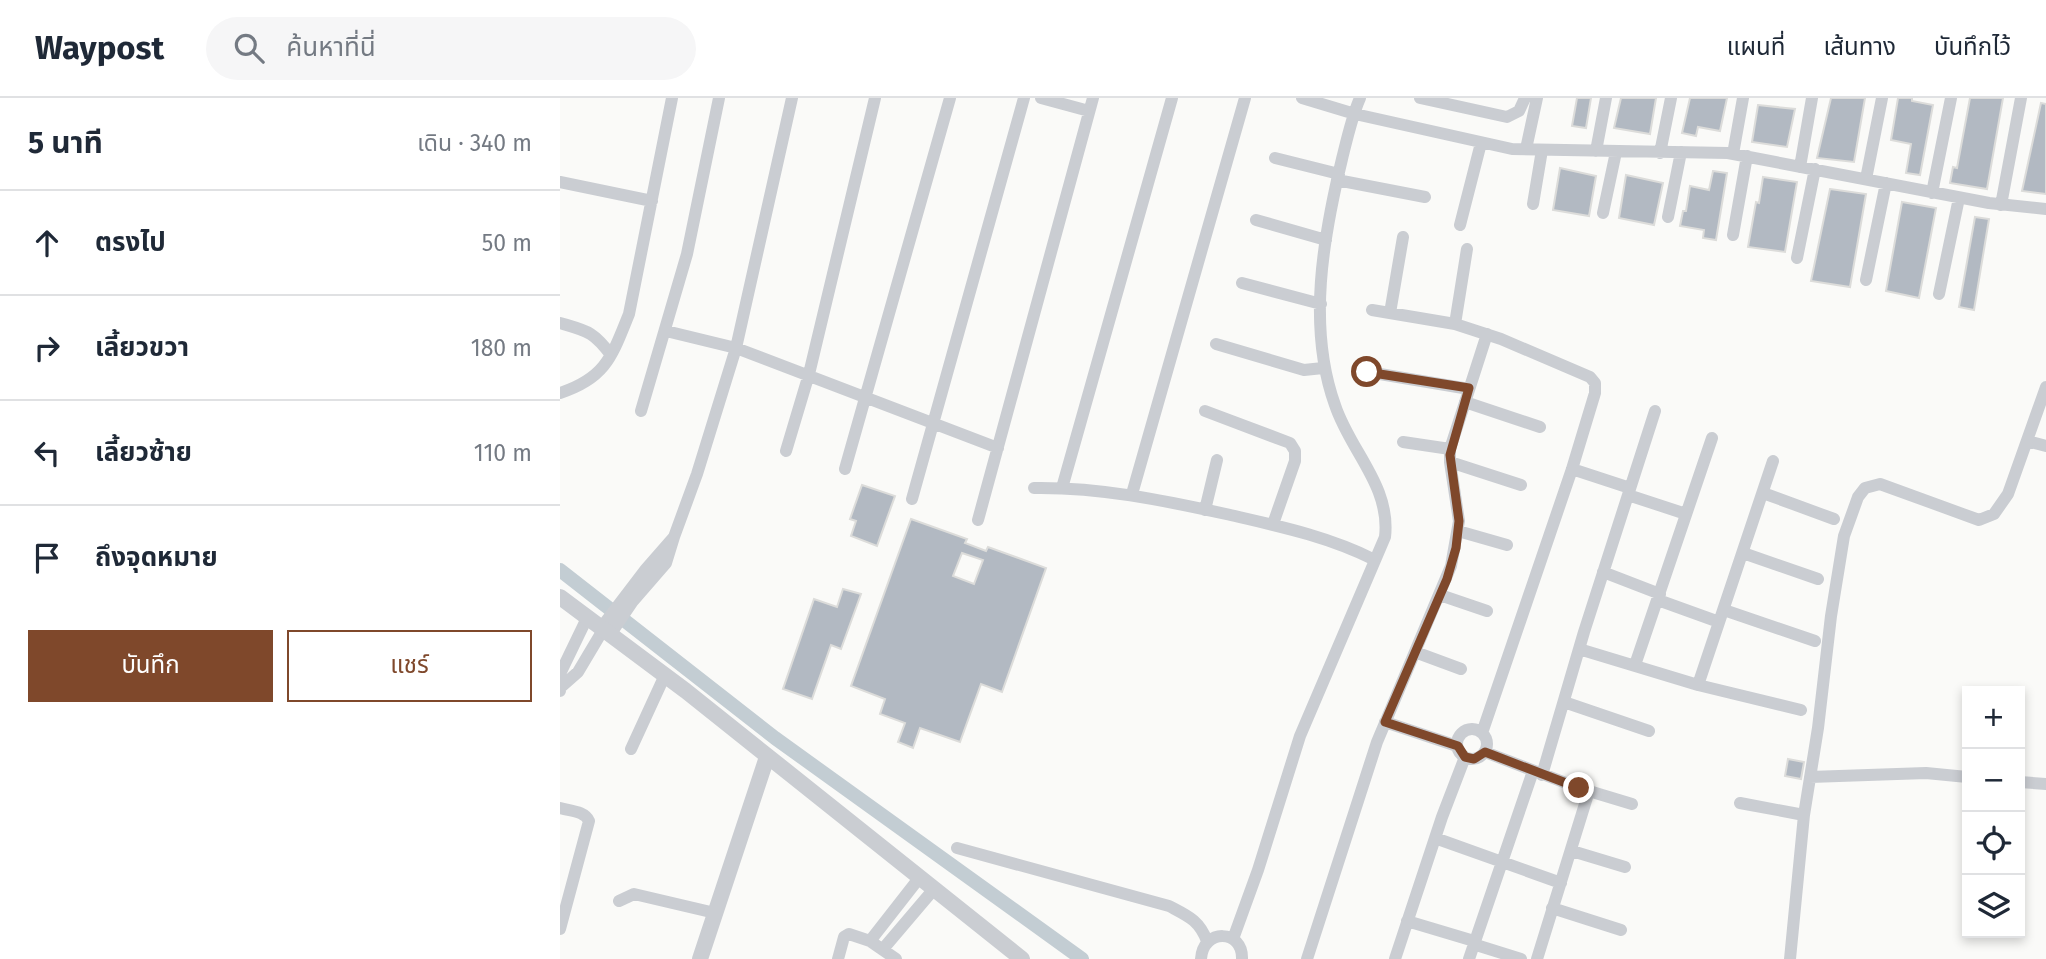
<!DOCTYPE html>
<html lang="th">
<head>
<meta charset="utf-8">
<style>
  body { margin:0; font-family:"Fira Sans","Noto Sans Thai",sans-serif; background:#f6f6f7; color:#1f2937 }
  .controls { position:absolute; right:21px; bottom:21px; display:grid; overflow:hidden; border-radius:0px; box-shadow:0 4px 10px #0003 }
  .controls button { width:63px; height:63px; display:grid; place-items:center; padding:0; border:0; border-bottom:2px solid #e0e1e3; background:#fff; color:#1f2937; font:35px sans-serif }
  .stop { position:absolute; width:21px; height:21px; margin:-16px; border:5px solid #7f482b; border-radius:50%; background:#fff }
  .stop.end { background:#7f482b; border-color:#fff; box-shadow:0 2px 7px #0008 }
  .list { margin:0; padding:0; list-style:none }
  h2 { display:flex; justify-content:space-between; align-items:center; height:91px; margin:0; padding:0 28px; font-size:30px }
  h2 small { font-size:23px; font-weight:400; color:#747a83 }
  .list li { display:grid; grid-template-columns:46px 1fr auto; gap:21px; align-items:center; box-sizing:border-box; height:105px; padding:0 28px; border-top:2px solid #e0e1e3 }
  .list b { display:block; font-size:26px; white-space:nowrap }
  .list em { font-size:23px; font-style:normal; color:#747a83 }
  .actions { display:flex; gap:14px; padding:21px 28px }
  .actions a { flex:1; padding:16px 0; border:2px solid #7f482b; border-radius:0px; text-align:center; font-size:24px; color:#7f482b }
  .actions .main { background:#7f482b; color:#fff }
  .icon { flex:none; width:38px; height:38px; fill:none; stroke:currentColor; stroke-width:2; stroke-linecap:round; stroke-linejoin:round }
  .map { position:relative; flex:none; width:1486px; height:861px; overflow:hidden }
  header { display:flex; align-items:center; gap:42px; box-sizing:border-box; height:98px; padding:0 35px; background:#fff; border-bottom:2px solid #e0e1e3 }
  header strong { font-size:33px }
  nav { display:flex; gap:38px; margin-inline-start:auto; font-size:24px }
  .search { width:490px; height:63px; background:#f6f6f7; display:flex; align-items:center; gap:18px; box-sizing:border-box; padding:0 24px; border-radius:38px; color:#747a83; font-size:26px }
  main { display:flex }
  aside { flex:1; background:#fff }
  .map>svg:first-child { display:block }
  .lines { fill:none; stroke-linecap:round; stroke-linejoin:round }
  .canal { stroke:#c3cdd3; stroke-width:14 }
  .building { fill:#b2b9c2; stroke:#dcdcda; stroke-width:2; fill-rule:evenodd }
  .minor { stroke:#cacdd2; stroke-width:12 }
  .tertiary { stroke:#cacdd2; stroke-width:16 }
  .route { stroke:#7f482b; stroke-width:9 }
</style>
</head>
<body>
<header>
<strong>Waypost</strong>
<div class="search"><svg class="icon" aria-label="search" viewBox="0 0 24 24"><circle cx="10" cy="10" r="6"/><path d="M15 15l6 6"/></svg>ค้นหาที่นี่</div>
<nav><a>แผนที่</a><a>เส้นทาง</a><a>บันทึกไว้</a></nav>
</header>
<main>
<aside>
<h2>5 นาที<small>เดิน · 340 m</small></h2>
<ul class="list">
<li><svg class="icon" aria-label="ahead" viewBox="0 0 24 24"><path d="M12 20V5M6 11l6-6 6 6"/></svg><div><b>ตรงไป</b></div><em>50 m</em></li>
<li><svg class="icon" aria-label="right" viewBox="0 0 24 24"><path d="M7 20v-9h11M14 6l5 5-5 5"/></svg><div><b>เลี้ยวขวา</b></div><em>180 m</em></li>
<li><svg class="icon" aria-label="left" viewBox="0 0 24 24"><path d="M17 20v-9H6M10 6l-5 5 5 5"/></svg><div><b>เลี้ยวซ้าย</b></div><em>110 m</em></li>
<li><svg class="icon" aria-label="arrive" viewBox="0 0 24 24"><path d="M6 21V4h12l-3 4 3 4H6"/></svg><div><b>ถึงจุดหมาย</b></div></li>
</ul>
<div class="actions"><a class="main">บันทึก</a><a>แชร์</a></div>
</aside>
<div class="map">
<svg width="1486" height="861" viewBox="0 0 1486 861">
  <rect width="100%" height="100%" fill="#fafaf8"/>
  <g class="lines">
    <path class="canal" d="M0,472L215,640L522,861"/>
  </g>
  <path class="building" d="M1017,0H1031L1026,30L1012,28Z
    M1061,0H1096L1090,36L1054,30Z
    M1130,0H1167L1160,33L1138,29L1136,38L1122,35Z
    M1271,0H1305L1294,64L1257,60Z
    M1338,0H1352V3L1373,7L1360,77L1346,75L1351,46L1331,42Z
    M1410,0H1443L1427,91L1390,85L1393,69L1397,70Z
    M1481,5L1486,6V96L1462,93Z
    M1198,7L1235,11L1227,49L1192,44Z
    M1000,70L1036,78L1029,118L993,112Z
    M1153,73L1167,75L1156,142L1143,140L1144,132L1120,128L1123,113H1126L1130,88L1149,92Z
    M1066,77L1103,85L1094,127L1059,120Z
    M1203,79L1237,84L1225,154L1188,149L1196,104L1199,105Z
    M1270,91L1306,96L1290,189L1251,183Z
    M1342,104L1376,110L1359,200L1326,193Z
    M1415,119L1429,121L1414,212L1399,209Z
    M302,387L335,398L317,448L291,438L296,423L290,421Z
    M351,421L407,441L405,445L426,453L428,449L486,470L442,594L421,586L400,644L360,630L353,650L338,644L345,625L320,616L325,601L291,588ZM402,455L423,462L414,486L393,478Z
    M283,491L301,496L281,551L271,547L252,601L223,591L254,501L277,509Z
    M1228,661L1244,664L1241,681L1225,678Z"/>
  <g class="lines">
    <path class="minor" d="M481,0L529,13
      M742,0L795,16L952,51L1168,55L1429,105L1486,111
      M860,0L947,19L959,13L965,0
      M966,51L977,0
      M1036,53L1046,0
      M1100,55L1111,0
      M1173,56L1183,0
      M715,60L779,76
      M1240,69L1252,0
      M1306,81L1322,0
      M777,82L865,99
      M0,84L92,103
      M1372,95L1391,0
      M973,106L982,52
      M1441,107L1461,0
      M1043,115L1056,54
      M1108,119L1121,54
      M696,122L766,142
      M900,127L921,45
      M1173,137L1187,58
      M1237,160L1255,71
      M1306,182L1326,85
      M682,185L761,206
      M1379,196L1399,100
      M812,212L895,226L941,241L1030,279L1035,285V295L1012,371L922,635
      M830,215L843,139
      M0,225C27,233 33,233 51,257
      M895,226L907,151
      M106,233L176,250L438,350
      M656,246L744,272L763,270
      M808,274L909,291
      M0,295C46,280 52,258 69,216L112,0
      M905,304L980,329
      M81,313L127,156L159,0
      M645,313L730,345L735,353V363L713,426
      M1467,343L1486,348
      M843,344L890,351
      M226,353L249,276L315,0
      M890,364L961,387
      M285,371L390,0
      M1012,371L1070,390
      M474,390C539,389 602,402 666,416C718,428 767,438 815,462
      M502,390L612,0
      M1203,395L1274,421
      M572,396L685,0
      M1068,397L1126,416
      M352,401L464,0
      M645,412L657,362
      M418,422L533,0
      M898,433L947,447
      M114,439L137,376L176,250L232,0
      M1183,455L1258,481
      M1043,474L1100,496
      M880,497L927,513
      M1098,502L1159,524
      M1164,512L1255,543
      M41,530L86,471L114,439L106,465L73,503L50,537
      M1019,551L1138,587L1241,612
      M855,554L901,571
      M1075,567L1152,340
      M1138,587L1213,363
      M1,589L18,574L43,532
      M0,593V576L27,520
      M1004,604L1089,633
      M825,624L897,648
      M897 646a15 15 0 1 1 30 0a15 15 0 1 1-30 0Z
      M71,651L105,577
      M925,654L1019,690L1072,706
      M982,677L1024,534L1095,313
      M1250,679L1366,675L1407,679
      M1460,684L1486,686
      M1180,705L1244,717
      M0,710C10,713 25,713 29,723L0,831
      M875,740L1001,785
      M397,750L609,808C628,818 639,822 647,843
      M1012,753L1065,769
      M59,803L74,796L155,815
      M992,810L1061,832
      M847,823L914,843
      M673,841L698,772L740,638L825,439C831,388 790,353 775,307C747,229 763,140 782,61C787,41 792,18 800,0
      M310,843L360,779
      M913,846L961,861
      M323,851L374,791
      M278,861L284,839L289,836L310,843L336,861
      M641,861C643,830 683,831 682,861
      M747,861L817,644L891,468L899,423L890,364V351L927,236
      M835,861L882,719L905,659
      M909,861L973,673
      M977,861L1029,693
      M1230,861L1244,717L1258,630L1271,518L1284,438L1298,399L1305,390L1320,386L1419,422L1434,416L1448,396L1486,289"/>
    <path class="tertiary" d="M0,499L126,593L462,861
      M140,861L207,659"/>
  </g>
  <g class="lines">
    <path class="route" d="M807,274L909,290L890,357L899,423L896,450L887,481L825,624L898,648L905,659L914,661L925,654L1019,690"/>
  </g>
</svg>
<div class="controls">
<button>+</button>
<button>−</button>
<button><svg class="icon" aria-label="locate" viewBox="0 0 24 24"><circle cx="12" cy="12" r="6"/><path d="M12 2v4M12 18v4M2 12h4M18 12h4"/></svg></button>
<button><svg class="icon" aria-label="layers" viewBox="0 0 24 24"><path d="M12 4l9 5-9 5-9-5zM3 14l9 5 9-5"/></svg></button>
</div>
<div class="stop" style="left:807px;top:274px"></div>
<div class="stop end" style="left:1019px;top:690px"></div>
</div>
</main>
</body>
</html>
